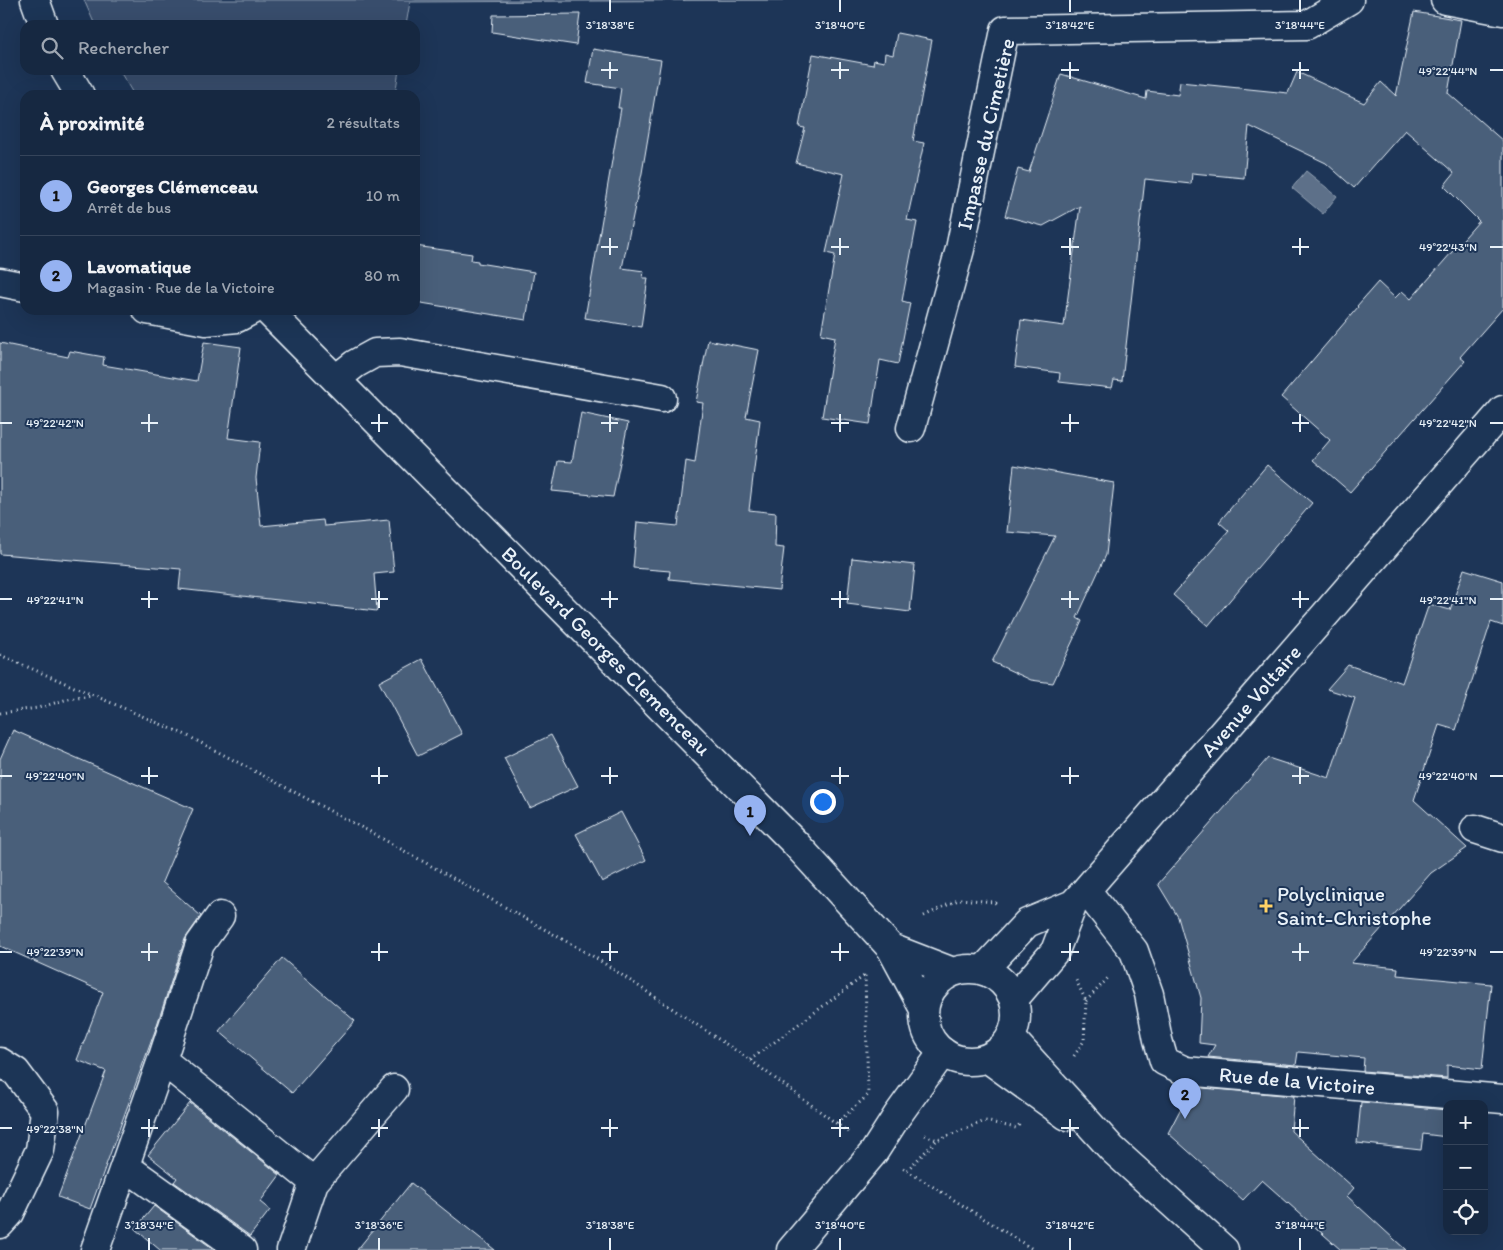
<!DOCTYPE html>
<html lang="fr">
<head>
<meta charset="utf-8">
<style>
  body { margin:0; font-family:Itim,sans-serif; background:#1f3048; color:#f1f3f6 }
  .controls { position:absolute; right:15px; bottom:15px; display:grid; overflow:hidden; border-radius:10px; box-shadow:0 5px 20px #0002 }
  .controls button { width:45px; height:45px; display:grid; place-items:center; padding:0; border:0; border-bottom:1px solid #35445a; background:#162841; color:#f1f3f6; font:25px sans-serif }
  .you { position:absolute; left:822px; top:801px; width:18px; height:18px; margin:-12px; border:4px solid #fff; border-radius:50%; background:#1a73e8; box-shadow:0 0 0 8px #1a73e833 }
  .badge { display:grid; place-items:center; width:32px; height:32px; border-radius:50%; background:#95b2f1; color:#111; font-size:16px; font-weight:700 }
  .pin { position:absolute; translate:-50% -41px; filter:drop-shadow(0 1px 2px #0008) }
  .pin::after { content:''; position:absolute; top:26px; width:18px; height:15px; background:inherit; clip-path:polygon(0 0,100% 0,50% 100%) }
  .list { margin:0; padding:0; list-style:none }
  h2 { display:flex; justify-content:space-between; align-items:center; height:65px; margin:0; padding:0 20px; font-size:21px }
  h2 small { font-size:16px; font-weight:400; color:#9ea6b1 }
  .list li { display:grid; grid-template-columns:32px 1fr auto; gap:15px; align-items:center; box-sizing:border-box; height:80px; padding:0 20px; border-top:1px solid #35445a }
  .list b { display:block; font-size:19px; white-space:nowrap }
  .list p { margin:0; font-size:16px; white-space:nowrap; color:#9ea6b1 }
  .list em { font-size:16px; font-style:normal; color:#9ea6b1 }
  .icon { flex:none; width:28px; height:28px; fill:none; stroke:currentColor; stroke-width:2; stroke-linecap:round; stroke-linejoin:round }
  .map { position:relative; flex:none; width:1503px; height:1250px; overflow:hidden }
  .search { position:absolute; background:#162841; box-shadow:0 5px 20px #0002; left:20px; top:20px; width:400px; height:55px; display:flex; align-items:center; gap:12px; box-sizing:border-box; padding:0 18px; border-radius:15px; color:#9ea6b1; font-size:19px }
  .panel { position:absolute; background:#162841; box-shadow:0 5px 20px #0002; left:20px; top:90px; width:400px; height:225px; border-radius:15px }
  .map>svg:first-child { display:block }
  .green { fill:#374d6c; stroke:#909fb2 }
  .water { fill:#5d7089; stroke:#95a4b5 }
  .building { fill:#495e7a; stroke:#e8f1f8 }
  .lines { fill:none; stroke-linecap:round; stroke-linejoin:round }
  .minor-casing { stroke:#e8f1f8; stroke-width:31 }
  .major-casing { stroke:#e8f1f8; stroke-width:31 }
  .path { stroke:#e8f1f8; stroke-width:3; stroke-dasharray:1 4; stroke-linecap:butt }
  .minor { stroke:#1d3557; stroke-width:28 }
  .major { stroke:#1d3557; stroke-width:28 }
  .ticks { fill:none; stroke:#e8f1f8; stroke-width:2 }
  .poi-dot { fill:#ffd166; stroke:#1d3557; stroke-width:2 }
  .labels { text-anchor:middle; stroke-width:4; stroke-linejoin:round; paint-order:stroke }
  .street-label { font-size:21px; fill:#e8f1f8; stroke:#1d3557 }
  .poi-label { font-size:21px; fill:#e8f1f8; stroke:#1d3557; text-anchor:start }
  .ticks-label { font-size:12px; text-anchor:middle; fill:#e8f1f8; stroke:#1d3557; stroke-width:4; stroke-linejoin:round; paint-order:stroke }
</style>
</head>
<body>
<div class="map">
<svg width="1503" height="1250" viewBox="0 0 1503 1250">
  <rect width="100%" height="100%" fill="#1d3557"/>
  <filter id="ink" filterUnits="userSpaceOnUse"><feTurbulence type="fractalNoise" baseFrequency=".02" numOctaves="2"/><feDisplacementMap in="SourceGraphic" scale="10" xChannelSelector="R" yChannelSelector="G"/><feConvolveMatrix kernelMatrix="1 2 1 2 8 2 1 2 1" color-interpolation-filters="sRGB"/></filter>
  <g filter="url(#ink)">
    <path class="green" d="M84,0H784L410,2L406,25H95Z
      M119,70H399L395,95H134Z"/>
    <path class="water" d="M1306,171L1337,196L1323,214L1292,188Z"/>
    <path class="building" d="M1414,12L1461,20L1448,93L1503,141V308L1460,357L1465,361L1350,492L1313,460L1330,440L1281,397L1358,307L1357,306L1378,282L1395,298L1402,291L1411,299L1479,221L1444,186L1454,173L1405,130L1354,188L1326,163L1249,126L1244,178L1192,173L1191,184L1145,179L1122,381L1114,380L1112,388L1059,382L1060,373L1015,367L1021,320L1064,326L1080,206L1043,226L1005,216L1018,169L1029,172L1061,74L1146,99L1147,91L1178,95L1180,82L1288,93L1297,72L1364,103L1381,82L1396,96Z
      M580,14L576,45L492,32L493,15Z
      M897,33L932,40L913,141L924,143L907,220L917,222L902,301L910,303L898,364L880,360L870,424L822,417L835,337L821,334L835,255L826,253L844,174L796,163L805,128L799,127L813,54L873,65L874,60L884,62L885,53L893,55Z
      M593,49L661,60L642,173L622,268L644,271L643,278H648L641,327L585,318L621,108H618L621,88L587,83Z
      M415,246L472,254L471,260L478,261V263L534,272L526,320L415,302Z
      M708,340L759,350L746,417L760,420L749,510L776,513L775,547L784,548L779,590L669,579L670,571L633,568L637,522L678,526L686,461L695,463L703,403L696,402Z
      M204,342L241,347L228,438L260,442L256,478L261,526L323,520L324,526L389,520L394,572L374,574L377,611L179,589L181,569L0,554V343L68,357L70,351L104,357L103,365L197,381Z
      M581,413L628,423L613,497L552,491L558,461L572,462Z
      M1014,465L1114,483L1106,555L1077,618L1082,621L1053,683L1031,680L992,662L1055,536L1007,532Z
      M1267,465L1312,503L1208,626L1173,595L1229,531L1219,522Z
      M852,558L915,565L910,612L847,604Z
      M1464,569L1503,581V626L1491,622L1456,730L1439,725L1414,800L1467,848L1431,873L1351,963L1398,968L1397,975L1491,984L1482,1069L1447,1065V1078L1363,1071L1364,1058L1298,1052L1296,1065L1208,1057L1215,1045L1199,1043L1201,998L1178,917L1158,884L1268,758L1329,778L1355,698L1327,689L1348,665L1402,683L1429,604L1450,610Z
      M422,659L462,734L418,756L379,682Z
      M13,730L193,809L162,882L201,916L185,939L155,1031L90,1209L58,1197L106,1071L77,1060L103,992L0,946V759Z
      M551,735L578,786L530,808L504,758Z
      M621,812L646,860L602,882L576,834Z
      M282,958L355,1021L292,1093L219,1031Z
      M1192,1087L1294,1096L1291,1131L1354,1188L1347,1196L1406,1250H1341L1262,1180L1243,1200L1168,1133Z
      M1361,1102L1447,1110V1137L1423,1134L1421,1150L1357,1143Z
      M190,1103L280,1175L260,1202L270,1210L250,1236L174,1182L177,1178L148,1155Z
      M411,1183L495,1250H357Z
      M154,1206L215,1250H160L135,1229Z"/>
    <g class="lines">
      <defs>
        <path id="minor" d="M1445,0L1503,11
          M0,282L25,287
          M147,310L206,321L237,318L252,310
          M336,379L355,364L375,353L400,352L662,398
          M911,428L960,249L1005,30L1307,25L1349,0
          M1475,829L1503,838
          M1086,890L1134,951L1149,994L1158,1040L1164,1061L1185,1071L1503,1099
          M983,970L1027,923L1073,904L1086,890L1503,410
          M1014,999L1055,951L1073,904
          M162,1060L314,1182
          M0,1062L16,1072L45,1111L40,1150L10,1213L0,1224
          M125,1166L242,1250
          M95,1250L162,1060L200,944L220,916
          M291,1250L314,1182L394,1089
          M791,1250L874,1152L897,1116L943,1052"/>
        <path id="major" d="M35,0L44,25
          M65,70L80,95
          M267,310L795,843L891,948L924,1009
          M891,948L953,972
          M924 1015a46 46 0 1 1 92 0a46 46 0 1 1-92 0Z
          M1011,1038L1112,1149L1224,1250
          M987,1058L1067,1116"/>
      </defs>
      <use href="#minor" class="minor-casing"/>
      <use href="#major" class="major-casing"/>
      <path class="path" d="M0,655L186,735L374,834L596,958L750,1060L848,1132
        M0,713L38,708L68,699L93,696
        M924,916L960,899L994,902L997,904
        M1086,1001L1108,978
        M1074,1056L1084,1041L1086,1001L1075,978
        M750,1060L864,976
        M837,1123L868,1095L865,975
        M925,1135L937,1140L985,1121L1016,1128L1021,1123
        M903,1168L1034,1250
        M907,1170L937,1140"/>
      <use href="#minor" class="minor"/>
      <use href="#major" class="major"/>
    </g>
  </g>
  <path class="ticks" d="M610,0V12M840,0V12M1070,0V12M1300,0V12M610,62V79M840,62V79M1070,62V79M1300,62V79M601,70H618M831,70H849M1061,70H1079M1292,70H1309M1490,70H1503M610,238V255M840,238V255M1070,238V255M1300,238V255M601,247H618M831,247H849M1061,247H1079M1292,247H1309M1490,247H1503M149,414V432M379,414V432M610,414V432M840,414V432M1070,414V432M1300,414V432M0,423H12M141,423H158M371,423H388M601,423H618M831,423H849M1061,423H1079M1292,423H1309M1490,423H1503M149,591V608M379,591V608M610,591V608M840,591V608M1070,591V608M1300,591V608M0,599H12M141,599H158M371,599H388M601,599H618M831,599H849M1061,599H1079M1292,599H1309M1490,599H1503M149,767V784M379,767V784M610,767V784M840,767V784M1070,767V784M1300,767V784M0,776H12M141,776H158M371,776H388M601,776H618M831,776H849M1061,776H1079M1292,776H1309M1490,776H1503M149,943V961M379,943V961M610,943V961M840,943V961M1070,943V961M1300,943V961M0,952H12M141,952H158M371,952H388M601,952H618M831,952H849M1061,952H1079M1292,952H1309M1490,952H1503M149,1119V1137M379,1119V1137M610,1119V1137M840,1119V1137M1070,1119V1137M1300,1119V1137M0,1128H12M141,1128H158M371,1128H388M601,1128H618M831,1128H849M1061,1128H1079M1292,1128H1309M149,1238V1250M379,1238V1250M610,1238V1250M840,1238V1250M1070,1238V1250M1300,1238V1250"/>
  <path class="poi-dot" d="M1263.5 898.5h5v5h5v5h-5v5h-5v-5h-5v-5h5z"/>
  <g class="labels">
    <g class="street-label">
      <text transform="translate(986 134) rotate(-77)" y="7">Impasse du Cimetière</text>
      <text transform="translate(606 651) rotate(45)" y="7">Boulevard Georges Clemenceau</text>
      <text transform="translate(1251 701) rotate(-49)" y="7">Avenue Voltaire</text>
      <text transform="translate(1297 1081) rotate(5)" y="7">Rue de la Victoire</text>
    </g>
    <g class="poi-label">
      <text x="1277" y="901">Polyclinique<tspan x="1277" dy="24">Saint-Christophe</tspan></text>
    </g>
  </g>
  <g class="ticks-label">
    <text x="610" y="29">3°18'38"E</text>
    <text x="840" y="29">3°18'40"E</text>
    <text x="1070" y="29">3°18'42"E</text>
    <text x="1300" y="29">3°18'44"E</text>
    <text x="1448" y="75">49°22'44"N</text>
    <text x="1448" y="251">49°22'43"N</text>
    <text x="55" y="427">49°22'42"N</text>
    <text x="1448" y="427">49°22'42"N</text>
    <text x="55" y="604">49°22'41"N</text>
    <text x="1448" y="604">49°22'41"N</text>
    <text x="55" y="780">49°22'40"N</text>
    <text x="1448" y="780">49°22'40"N</text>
    <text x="55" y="956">49°22'39"N</text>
    <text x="1448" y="956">49°22'39"N</text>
    <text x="55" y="1133">49°22'38"N</text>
    <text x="149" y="1229">3°18'34"E</text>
    <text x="379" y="1229">3°18'36"E</text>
    <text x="610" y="1229">3°18'38"E</text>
    <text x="840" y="1229">3°18'40"E</text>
    <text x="1070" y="1229">3°18'42"E</text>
    <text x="1300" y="1229">3°18'44"E</text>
  </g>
</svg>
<div class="controls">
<button>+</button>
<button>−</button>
<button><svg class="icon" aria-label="locate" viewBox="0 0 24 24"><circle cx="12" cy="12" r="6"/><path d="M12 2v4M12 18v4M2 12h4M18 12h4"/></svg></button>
</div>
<div class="you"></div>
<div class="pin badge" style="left:750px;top:836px">1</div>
<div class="pin badge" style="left:1185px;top:1119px">2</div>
<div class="search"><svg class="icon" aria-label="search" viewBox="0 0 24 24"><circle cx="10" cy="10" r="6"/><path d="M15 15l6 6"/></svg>Rechercher</div>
<section class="panel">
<h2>À proximité<small>2 résultats</small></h2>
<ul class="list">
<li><span class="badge">1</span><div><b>Georges Clémenceau</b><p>Arrêt de bus</p></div><em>10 m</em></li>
<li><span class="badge">2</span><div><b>Lavomatique</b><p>Magasin · Rue de la Victoire</p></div><em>80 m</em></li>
</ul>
</section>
</div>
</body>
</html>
